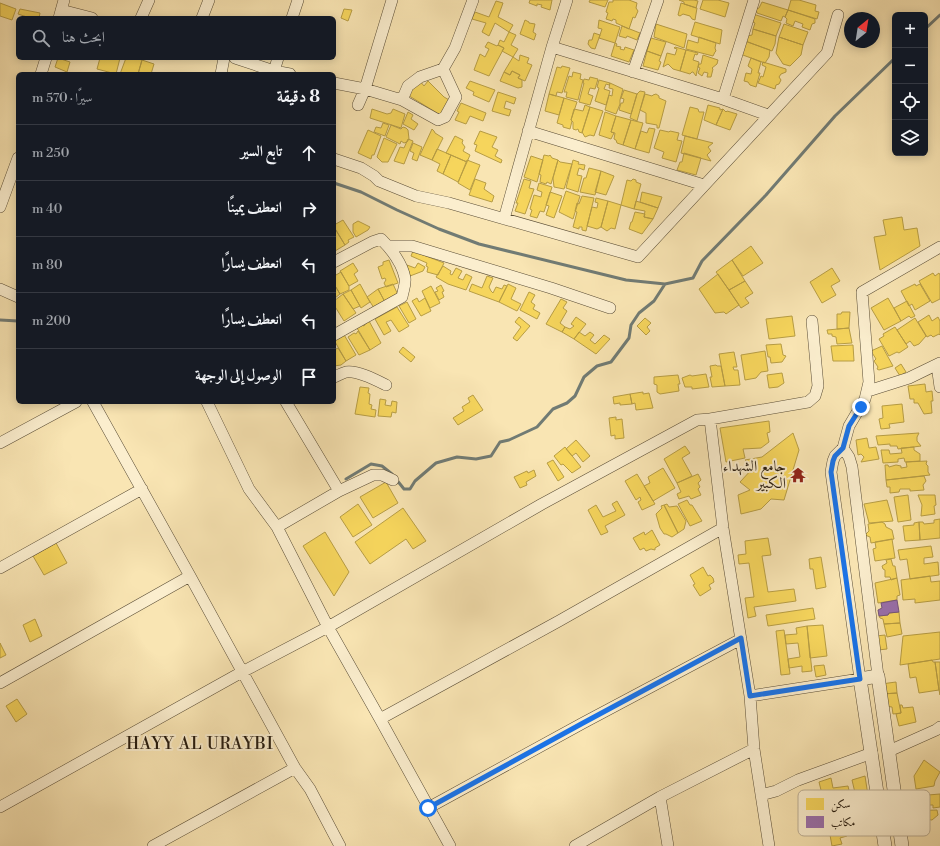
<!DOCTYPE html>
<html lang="ar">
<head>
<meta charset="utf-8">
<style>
  body { margin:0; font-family:"Libre Bodoni",Amiri,serif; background:#20242c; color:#f1f3f6; direction:rtl }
  .controls { position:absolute; right:12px; top:12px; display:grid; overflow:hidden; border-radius:6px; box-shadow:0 2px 10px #0003 }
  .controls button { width:36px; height:36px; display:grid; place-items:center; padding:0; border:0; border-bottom:1px solid #363941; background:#171b24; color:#f1f3f6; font:20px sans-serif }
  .compass { position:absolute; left:844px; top:12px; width:36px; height:36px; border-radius:50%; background:#171b24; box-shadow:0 2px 10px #0003; rotate:30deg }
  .stop { position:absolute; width:12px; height:12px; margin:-9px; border:3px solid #1a73e8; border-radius:50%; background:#fff }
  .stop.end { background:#1a73e8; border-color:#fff; box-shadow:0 1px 4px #0008 }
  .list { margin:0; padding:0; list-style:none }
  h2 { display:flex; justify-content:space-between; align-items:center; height:52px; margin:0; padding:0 16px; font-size:17px }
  h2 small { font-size:13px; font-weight:400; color:#9ea1a6 }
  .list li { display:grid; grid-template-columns:26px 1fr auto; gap:12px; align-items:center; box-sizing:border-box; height:56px; padding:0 16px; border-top:1px solid #363941 }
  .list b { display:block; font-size:15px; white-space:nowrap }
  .list em { font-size:13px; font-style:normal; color:#9ea1a6 }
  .icon { flex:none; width:22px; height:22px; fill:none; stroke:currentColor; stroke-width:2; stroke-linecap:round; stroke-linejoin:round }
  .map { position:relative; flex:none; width:940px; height:846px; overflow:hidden; direction:ltr }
  .search { position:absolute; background:#171b24; box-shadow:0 2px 10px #0003; left:16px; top:16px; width:320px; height:44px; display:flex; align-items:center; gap:10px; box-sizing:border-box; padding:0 14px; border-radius:6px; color:#9ea1a6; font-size:15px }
  .panel { position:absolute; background:#171b24; box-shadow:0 2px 10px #0003; left:16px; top:72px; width:320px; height:332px; border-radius:6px; direction:rtl }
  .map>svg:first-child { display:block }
  .homes { fill:#f6d55c; stroke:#b79d44 }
  .offices { fill:#9970ab; stroke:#76567c }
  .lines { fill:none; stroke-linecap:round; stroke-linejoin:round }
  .stream { stroke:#717b74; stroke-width:3 }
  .minor-casing { stroke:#5a4d36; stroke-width:12 }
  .tertiary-casing { stroke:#5a4d36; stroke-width:14 }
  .minor { stroke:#fbeece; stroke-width:11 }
  .tertiary { stroke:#fbeece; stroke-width:13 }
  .route { stroke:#1a73e8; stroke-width:5 }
  .labels { text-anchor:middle; stroke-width:4; stroke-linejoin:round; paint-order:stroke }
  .poi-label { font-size:15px; fill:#251a0d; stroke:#fbeece; text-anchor:end }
  .neighbourhood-label { font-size:16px; letter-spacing:1px; fill:#251a0d; stroke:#fbeece }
  .key { fill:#fbeece; stroke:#bbae94; stroke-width:1 }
  .key-label { font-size:11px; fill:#251a0d }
</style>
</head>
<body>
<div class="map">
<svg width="940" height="846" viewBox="0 0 940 846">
  <rect width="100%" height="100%" fill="#f9e5b3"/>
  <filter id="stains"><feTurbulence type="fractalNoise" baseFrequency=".005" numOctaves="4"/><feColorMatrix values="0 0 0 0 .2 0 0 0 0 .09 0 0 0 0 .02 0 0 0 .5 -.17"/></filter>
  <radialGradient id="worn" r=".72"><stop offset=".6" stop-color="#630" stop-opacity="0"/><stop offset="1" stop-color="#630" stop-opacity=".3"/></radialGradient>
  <path class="homes" d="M530,0H552L550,10L541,7L542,5L537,4V6L529,3Z
    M590,0H608L605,7L589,2Z
    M613,0H629L637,3L636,8L638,11L635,18L633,17L629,29L616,23V20L613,19L612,21L606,19L608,13L606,12L609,2H613Z
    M679,0H694L698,1L696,8L684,4V2Z
    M703,0H718L729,3L725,17L700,9Z
    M791,0H799L816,5L815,11L819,12L817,19L788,10Z
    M496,1L503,3L498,17L513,25L509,32L495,23L489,36L482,32L486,23L472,19L475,12L489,17Z
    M762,2L788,10L785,17L783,16L781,21L757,13L756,9L759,8Z
    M0,3L16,9L12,20L0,16Z
    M681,3L697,8L695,20L692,19L690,16L683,14L680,16L678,15Z
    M20,9L40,13L39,18H30L18,14Z
    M344,9L352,10L348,21L341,18Z
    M788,10L815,19V23L812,24L810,30L802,27L803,24L795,21L793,26L786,23L787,19L785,17Z
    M753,14L781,23L776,36L753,29L755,23L751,21Z
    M525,20L529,22V23L535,24L533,32L536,34L534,40L520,34Z
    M599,20L620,27L615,43L599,38L602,29L598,28Z
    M695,22L722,30L720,44L691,35Z
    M656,24L687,34L684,48L654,37Z
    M784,24L808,32L803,45L779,37Z
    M622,26L640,33L637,40L627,36L626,38L619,36Z
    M753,29L776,36L775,44L772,51L745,41L747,36L752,35Z
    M509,32L516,35L511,45L518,49L513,57L502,51L504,48L498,45L500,40L504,42Z
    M594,33L600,35L595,49L591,48L588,44L589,40H592Z
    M699,37L716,43L715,48L716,51L715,52L713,56L686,49L688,40L698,43Z
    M779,37L803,45L801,55L790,66L783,64L776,53Z
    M651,38L666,42L661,56L647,51Z
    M745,41L770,50L769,57L765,63L740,54Z
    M488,42L497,46L498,45L504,48L489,76L474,70L480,54L485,57L489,49L485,47Z
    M615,43L617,44L616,46L621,47L620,49L624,50L625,47L634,50L629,62L611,56Z
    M675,47L686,50L680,71L673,69L668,64L663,67L667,53L675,55L677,49L674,48Z
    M686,50L698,53L697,55L695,54L693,60L699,62L696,76L693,72H692L690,74L680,71Z
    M647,51L661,56L659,61L661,62L658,70L643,66Z
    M520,55L529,58L527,63L532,65L525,81L518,78L520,75L512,71L510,75L504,72L513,57L519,61Z
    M703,55L718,60L717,64L712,68L713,69L711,77H707L708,73L704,72L702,76L698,73L700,68L698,67L699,64H701Z
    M58,58L70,62L67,72L55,67Z
    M100,58H120L116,74L97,69Z
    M126,58H134L142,60L138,74H120Z
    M751,58L761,62L758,73H760L756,87L750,85L748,82L744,81L746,73L751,74L752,69L748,66Z
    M142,60L154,64L151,74H138Z
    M763,62L786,69V72L781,74L779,77L781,80L779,84L776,85L775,89L758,83L761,76L763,77L766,67L762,65Z
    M562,66L570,68L562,93L557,92L556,96L549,94L557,67L561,68Z
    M512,71L520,75L518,78L522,80V87L518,88L500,81L504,72L510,75Z
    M573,72L581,74L580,79L583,80L578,100L566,97L567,92H564L569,76L572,77Z
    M590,77L598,79L595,89L590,88L588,94L593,96L590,105L579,102L584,83H583L584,79L589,80Z
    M599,80L610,83L609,85L606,84L604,89L610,91L606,105L595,101L599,88L597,87Z
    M420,81L424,86L428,81L444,97L451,101L442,116L406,94Z
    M470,81L495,90L489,102L473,95L474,92L466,88Z
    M610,83L623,89L620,100V104L616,114L605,110L609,95L612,96L613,89L609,88Z
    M624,90L637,94L631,114L619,110L621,103H623L624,99L621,98Z
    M640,91L645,92L637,121L630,118L637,94Z
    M498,92L516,98L514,104L506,101L504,108L511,110L509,116L492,111Z
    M549,94L564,98L559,115L545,111Z
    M645,94L652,96L653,95L656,94L659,96V98L666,101L659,128H657V125L646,123V113L640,110Z
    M564,98L577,102L571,120L572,121L570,129L563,127V125L557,123Z
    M461,103L486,113L483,121L470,116L466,124L455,120L459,112L457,111Z
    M585,105L590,107L582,133L579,132L578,129L576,130L573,129V122L571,120L574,109L583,111Z
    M708,105L720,108V110L723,109L716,125L704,120Z
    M590,107L603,111L594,136L590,135L585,137L582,132Z
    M690,107L698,109L699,112H704L697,139L682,135Z
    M372,109L387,114L391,113L393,109L405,114L401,128L370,118Z
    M723,109L726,112L727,111L737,114L730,130L716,125Z
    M408,112L413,115L411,119L418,124L414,130L403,124Z
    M605,112L616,116L611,132L614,133L611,139L599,135Z
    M616,116L631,120L623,145L617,143L616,140L614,139L615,133L611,132Z
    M631,120L643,123L635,149L623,145Z
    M383,123L389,125L385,136L374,132L376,127L381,128Z
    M391,125L401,129L403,127L406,128L408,130L409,139L407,142L404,143L401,141L400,144L386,137Z
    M649,128L655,129L649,153L635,149L641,131L647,133Z
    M432,129L434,131L435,133L443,138L432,160L420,155Z
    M368,130L381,136L374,155H372L371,159L358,153Z
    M660,130L669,132L670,131L679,133L677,140L682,141L676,162L662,158L664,152L654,148Z
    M480,131L497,137L492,147L498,150L495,156L502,160L501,163L475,151L477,145L474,144Z
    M455,136L463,140L462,143L465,147L463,151L470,155L467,162L446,153Z
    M685,136L713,143L708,147L711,151L707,155L711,161L681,153Z
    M384,138L397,144L388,162H382L377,157Z
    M408,139L413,141L404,164L394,161L400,147L404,148Z
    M413,143L422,147L417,161L412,159L414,153L410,151Z
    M437,149L451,155L443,174L437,171L440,164L432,160Z
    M684,153L701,158L696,175L677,170L680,162H682Z
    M451,155L467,162L458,182L443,174Z
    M544,155L549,156L550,155L552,158L558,160L551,184L547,182L546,184L540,182L541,175L539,174Z
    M531,156L543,160L537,182L524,177Z
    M467,160L480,165L470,190L458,183Z
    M558,160L560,162L572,164L564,189L554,187L553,178Z
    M573,160L579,162L578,164L585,165L584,170L579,168L577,175L582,176L578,192L566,188Z
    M589,168L601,171L595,195L580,192L584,178H586Z
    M601,171L614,176L606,195L595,192Z
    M475,179L486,183L484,189L494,196L492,202L469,195Z
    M524,179L531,181L529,188L534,189L525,214L515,211L518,203H516Z
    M633,179L636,180V182L641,184L634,209L621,205L627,180L631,181Z
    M539,183L552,187L544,212L540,211L537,218L530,216L532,210L530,209L534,195L541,197L542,192L537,190Z
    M566,191L580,196L573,219L559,212Z
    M550,192L562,196L554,218L546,215L549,206L546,205Z
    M642,192L662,197L658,208L640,202Z
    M582,196L594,198L586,231L582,230V227H579V229L573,227L577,212L575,211L577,203L579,204Z
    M596,198L608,201L601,227L597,229L587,226L592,207L597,208L598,203L595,202Z
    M608,201L621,205L615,229L611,228L607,231L601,227Z
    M636,201L658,208L653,219L644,217L645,211L634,209Z
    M635,212L645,214L644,217L653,219L642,234L629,229L631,222H632Z
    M902,217L904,230L917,228L920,246L880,270L874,237L886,235L883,220Z
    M343,220L354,237L348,240L349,242L345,245L334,227V225Z
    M358,221L370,227L368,230L356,237L353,232V224Z
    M334,227L345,245L335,251L334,249Z
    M751,246L763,263L743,276L732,260Z
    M413,251L444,263L438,275L427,272L428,267L426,266L427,263L411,256Z
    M389,260L398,283L386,287L384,283L386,280L385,278L382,279L378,267L383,265V262Z
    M732,260L745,281L729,290L716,272Z
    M353,263L358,271L354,274L358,281L349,286L340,271Z
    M418,263L425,267L423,271L410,276L407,265L415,268Z
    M443,266L451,271L450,274L452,275L456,268L462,271L458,278L463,280L466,274L472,277L466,290L448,284L436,277Z
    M832,268L840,281L831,286L836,295L822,303L810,282Z
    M334,271L336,275L341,272L349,286V290L340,294L334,284Z
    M933,273L935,276L939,273L940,275V299L932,303L919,281Z
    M718,274L739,305L726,314L724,312L715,313L699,289Z
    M487,276L493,278L489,287L491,291L493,293L496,287L502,289L504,285L507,286L499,302L469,291L472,284L482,288Z
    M745,281L753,293L745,298L749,303L741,308L729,290Z
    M334,284L340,294L335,298L334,296Z
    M360,284L370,302L361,308L351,290Z
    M393,284L398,295L385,302L378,289Z
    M508,284L516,288L511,299L521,304L517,311L499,302Z
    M915,284L916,286L920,284L930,301L915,310L912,304L909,306L901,291Z
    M441,285L444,291L442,292L444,297L439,300L435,292L438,291L436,288Z
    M431,286L440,303L430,308L422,291Z
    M378,289L385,302L374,308L367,297Z
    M351,290L360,306L353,309L343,294Z
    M529,292L535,295L531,302L535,305L533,309L540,313L537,319L520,310Z
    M343,294L356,313L344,321L334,305V301Z
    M417,298L419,302L425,298L431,311L421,316L412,301Z
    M888,298L901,321L884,330L871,308Z
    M561,299L567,302L563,308L567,311L560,323L565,327L562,332L546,324Z
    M907,301L915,316L911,318L909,316L901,321L894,308Z
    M407,302L416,319L409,323L399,306Z
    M397,307L409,326L399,332L391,320L386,322L391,331L384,335L375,319Z
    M842,312H850L849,328L837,329V314H841Z
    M929,315L932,321L938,317L940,321V335L939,334L933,337L931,335L927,337L918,322Z
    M792,316L795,336L769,339L766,319Z
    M519,317L530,326L517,341L513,338L521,327L515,322Z
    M576,317L586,324L574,339L562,332L565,327L570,329L574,326L571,324Z
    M645,318L651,323L647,327L650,331L646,335L637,326Z
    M915,318L926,336L919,344L914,346L910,341L906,344L897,330Z
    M369,321L381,343L370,350L357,328L362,325L364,326L366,323Z
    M895,327L908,347L899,353L897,352L889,356L879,339L884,336L883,334Z
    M849,328L852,343L837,344L836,337L832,336V334H828L827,330Z
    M358,331L370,350L359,355L348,337L354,333L356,334Z
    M579,332L585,336L590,332L594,335L590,340L595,344L604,335L610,339L596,354L574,339Z
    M343,333L356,355L346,361L334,340Z
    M781,344L783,355L786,356L782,362L771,363L770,357H768L766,345Z
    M853,345L854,361H833L831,346Z
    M882,346L893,366L879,370L877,369L878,367L874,361L876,359L871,351Z
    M403,347L415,357L411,362L399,352Z
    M338,348L346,361L341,365L334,366V350Z
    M765,351L768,371L761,372L756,378L745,380L741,355Z
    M734,352L737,367H733L734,370H738L740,385L725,386L719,354Z
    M901,364L906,372L900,376L895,368Z
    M716,365L717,366H721L725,386L712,387L710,377H712L710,366Z
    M782,373L784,383L778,387L769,388L767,375Z
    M706,374L709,387L692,389V387H685L682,378L690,375L692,376Z
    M678,375L680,384H678L679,391L660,394L657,392V385L654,384V377Z
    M925,384L926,392L932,391L933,401H931L932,413L924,414L918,403H914V399H910L908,386Z
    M360,387L369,388L368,393L370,394L369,404L372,405L371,409L376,410L375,417L355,414Z
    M643,392V394L649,393L653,408L636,410L635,403L632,404L630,394Z
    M630,394L632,404L620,405V403L614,404L613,397Z
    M473,395L483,410L458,425L453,418L464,411L462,407L470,402L468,398Z
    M380,399L386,400L385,405L391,406L392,401L397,402L396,413L392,412L391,417L378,416Z
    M902,404L904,422L889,424L890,428L881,429L879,419L883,418L882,406Z
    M616,417V420L622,419L624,438L615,439V435L611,436L609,418Z
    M769,421L770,432L767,433L769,442L761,448L743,449L745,458L726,462L720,428Z
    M793,433L799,450L784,500L771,499L761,509L741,514L738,495L750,490L740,482L754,467L745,460L762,457Z
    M919,433L917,437V441L921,446L898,449L897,446H890V444L878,445L876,436Z
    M867,438L869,448L876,447L879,459L861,462L864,457L861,454L858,455L856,440Z
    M576,440L590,456L583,462L576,453L572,456L566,449Z
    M685,446L690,453L682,458L692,476L677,483L664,459Z
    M565,447L581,467L572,473L563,464L561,465L554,456Z
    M914,447V450L920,454V461L905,462L904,458L898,459V462L883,463L881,450H889L890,454L902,453L901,448Z
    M553,460L564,477L558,481L547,463Z
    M927,461L926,464L928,466V472L930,475L886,480L885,465H888L889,467L896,465L901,466V468L907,467L906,462Z
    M663,468L675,488L653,501L644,486L650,483L648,477Z
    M534,470L536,476L526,482L527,485L520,488L514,477L527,471L528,473Z
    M637,474L655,504L642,510L638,502L641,500L640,497L636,500L625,481Z
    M698,474L701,480L698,483L700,487L698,489L701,495L691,499L689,496L679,499L677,494L681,492L677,483Z
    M924,476L926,481L923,485L924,490L910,491V489H900L899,492L890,493V487H887L886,480Z
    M386,482L398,503L373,518L360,497Z
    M908,495L911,520L898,522L894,497Z
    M918,495H935L936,505L934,506L935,514L921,516L922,505Z
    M687,500L690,505H692L702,521L690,526L678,504Z
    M887,500L893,521L869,523L864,504Z
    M617,501L625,515L605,526L608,532L601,535L588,510L596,505L603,517L616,511L612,504Z
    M358,504L372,525L353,537L340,517Z
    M667,504L669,507L677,506L686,521L684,529L678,533L664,505Z
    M664,505L678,533L672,537L666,534H664L660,528L656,514L662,508L661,506Z
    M403,508L426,541L413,549L406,539L370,564L355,542Z
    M940,519V538L920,540L919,522H923L924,524L934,523V520Z
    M882,522L885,524L886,527L892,530L894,539L871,543L870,537L865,535L869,531L868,524Z
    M919,522L920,540L905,541L903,526L914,525V523Z
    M652,530L660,545L655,548V550L651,549L646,551L644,548L640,550L633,538L644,532L645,535Z
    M325,532L349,572L334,596L303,546Z
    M768,538L771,555L762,556L768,592L794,589L796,601L754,607L756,616L748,618L745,598L754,597L749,563L739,564L738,555L746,554L745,541Z
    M892,539L895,558L875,561L873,549L876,548L875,542Z
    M56,543L67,563L44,575L33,556Z
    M931,546L933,557L924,558V564L938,562L939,575L910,579L907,559L900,560L898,550Z
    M821,557L826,587L816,589L813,569H810L809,559Z
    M891,559L893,566H895L897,578L891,580L890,577H885V570L883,569L882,566L887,563L886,560Z
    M703,567L708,576L710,575L713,578L714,582L709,585L711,589L700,596L693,585L695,584L690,575Z
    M930,576L931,582L940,581V600L915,603V599L903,600L901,580Z
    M897,578L900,595L897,596V600L878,603L875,583Z
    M813,608L815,619L768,626L766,615Z
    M899,612L900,623L884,624L883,619L880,618L879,616L888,615L889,613Z
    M35,619L42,636L30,642L23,625Z
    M900,623L902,634L887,637L884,624Z
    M823,625L827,656L810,658L807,626Z
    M807,626L812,671L802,672V666L789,668L788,659L800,657L798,643L786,644L785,635L797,634L796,628Z
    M784,630L790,674L781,675L776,631Z
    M940,632V659L900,665L903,636Z
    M885,635L887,649L878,650L876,636Z
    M0,643L6,655L0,658Z
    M932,660L933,662H935L939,690L919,693L916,677L910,678L908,664Z
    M935,662H940V695L939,690Z
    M824,665L826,675L816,677L814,666Z
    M896,682L897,693L882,694L881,684Z
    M897,693L901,713L893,714L892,707L884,706L882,694Z
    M17,699L27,714L16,722L6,706Z
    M900,705H902L903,708L913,707L916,722L899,726L896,714L901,713Z
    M924,760L940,772L935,781L934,786L916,789L914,776Z
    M865,776L869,802H859L856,797L852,780Z
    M831,778L833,788L848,786L851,799L825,806L819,782Z
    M917,791H927L928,795L940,794V807L933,808V805H929L927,800L919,801Z
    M937,810L938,815L932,820L910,818V811Z
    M846,832L847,836L840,838L842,844L832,846L830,835Z"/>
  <path class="offices" d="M897,600L899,612L889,613L888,615L879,616L878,610L882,608L881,603Z"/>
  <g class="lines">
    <path class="stream" d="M925,29L940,15
      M334,183L361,192L397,210L439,229L479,244L626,280L665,284L693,278L702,261L766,195L835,116L895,58
      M0,320L18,321
      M346,479L371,464L382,466L392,474
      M396,479L404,489H410L415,481L436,463L457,457L476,459L491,456L500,442L509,440L537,427L553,409L567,403L575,396L584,377L597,366L611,362L629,338L631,325L639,313L654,301L665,284"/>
    <defs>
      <path id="minor" d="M61,10L92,18
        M59,18L64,0
        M141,18L149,0
        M202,18L209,0
        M292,18L298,0
        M552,47L723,99L768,115
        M235,58L274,71L290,74
        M274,71L278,58
        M633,72L658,0
        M41,74L46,58
        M221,74L224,58
        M334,83L365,89L402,100L438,120L445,117L456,97L443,69L455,48L473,0
        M723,99L754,0
        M402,100L408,86L420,77L443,69
        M358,105L365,89L392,0
        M528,131L704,185
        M334,159L361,168L374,176L379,181L416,196L449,203L638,257L827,53L838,15
        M0,207L18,158
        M504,219L552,47L567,0
        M388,246H412L551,288L610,308
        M334,262L372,242L381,239C391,249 402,263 405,278C406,284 403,291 402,297L334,335
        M0,289L18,297
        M937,365L940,387
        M334,377C337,376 342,373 346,372C357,370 376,380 386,385
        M868,391L909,378L940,363
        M93,402L190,576L295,768L310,789L340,846
        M207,402L249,489L277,527L328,627L380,719L450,846
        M286,402L339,491
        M710,419L723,528L750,696L754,749L769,846
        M0,443L76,402
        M843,448L849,457L852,467L878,676
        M277,527L339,491L373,475H382L393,480
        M0,568L142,489
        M0,683L190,576
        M750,696L860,679L831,472L833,461L835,456L843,448L849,426L865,399L869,382L862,292L940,247
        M380,719L559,621L723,528
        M889,751L936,730L940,727
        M761,795L776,791L798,780L872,753
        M660,797L668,846
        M0,807L242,672L328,627L542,504L697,420L710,419L808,402L815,396L818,386L812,321
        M428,808L583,723L741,639
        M153,846L295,768
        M575,846L660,797L754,749"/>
      <path id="tertiary" d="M885,846L860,679L878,676L902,846"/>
    </defs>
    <use href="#minor" class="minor-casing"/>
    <use href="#tertiary" class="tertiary-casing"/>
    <use href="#minor" class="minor"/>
    <use href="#tertiary" class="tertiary"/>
  </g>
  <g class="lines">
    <path class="route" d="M428,808L583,723L741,638L750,696L860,679L831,472L833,461L835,456L843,448L849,426L861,407"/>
  </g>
  <defs>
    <symbol id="temple-bare" viewBox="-9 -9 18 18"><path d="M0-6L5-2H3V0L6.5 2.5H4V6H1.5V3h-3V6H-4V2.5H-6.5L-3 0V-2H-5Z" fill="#8f2418" stroke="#fbeece" stroke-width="2.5" paint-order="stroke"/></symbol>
  </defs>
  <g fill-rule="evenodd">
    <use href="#temple-bare" x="787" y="464" width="22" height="22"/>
  </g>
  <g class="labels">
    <g class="poi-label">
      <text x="786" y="471">جامع الشهداء<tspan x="786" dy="17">الكبير</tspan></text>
    </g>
    <g class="neighbourhood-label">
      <text x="200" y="749">HAYY AL URAYBI</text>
    </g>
  </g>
  <rect x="798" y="790" width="132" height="46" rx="6" class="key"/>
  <rect x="806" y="798" width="18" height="12" fill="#f6d55c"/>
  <rect x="806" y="816" width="18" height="12" fill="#9970ab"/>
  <g class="key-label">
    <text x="831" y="808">سكن</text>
    <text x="831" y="826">مكاتب</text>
  </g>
  <rect width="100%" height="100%" filter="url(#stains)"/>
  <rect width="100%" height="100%" fill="url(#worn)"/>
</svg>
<div class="controls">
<button>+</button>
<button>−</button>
<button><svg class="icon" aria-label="locate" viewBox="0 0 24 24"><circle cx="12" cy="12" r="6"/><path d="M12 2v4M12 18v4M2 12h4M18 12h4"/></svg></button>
<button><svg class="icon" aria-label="layers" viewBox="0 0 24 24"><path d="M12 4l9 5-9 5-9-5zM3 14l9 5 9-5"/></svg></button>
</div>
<svg class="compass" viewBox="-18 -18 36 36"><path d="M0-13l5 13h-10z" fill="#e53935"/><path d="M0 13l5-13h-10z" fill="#9ea1a6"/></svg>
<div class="stop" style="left:428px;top:808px"></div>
<div class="stop end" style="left:861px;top:407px"></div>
<div class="search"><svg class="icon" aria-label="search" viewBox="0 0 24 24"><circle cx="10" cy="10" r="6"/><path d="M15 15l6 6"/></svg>ابحث هنا</div>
<section class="panel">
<h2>8 دقيقة<small>سيرًا · 570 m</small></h2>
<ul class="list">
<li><svg class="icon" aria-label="ahead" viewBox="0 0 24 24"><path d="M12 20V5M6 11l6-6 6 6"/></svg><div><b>تابع السير</b></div><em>250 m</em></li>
<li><svg class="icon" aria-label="right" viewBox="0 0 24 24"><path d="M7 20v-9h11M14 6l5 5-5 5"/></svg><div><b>انعطف يمينًا</b></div><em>40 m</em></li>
<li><svg class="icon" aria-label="left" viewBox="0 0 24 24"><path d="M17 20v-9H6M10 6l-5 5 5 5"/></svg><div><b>انعطف يسارًا</b></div><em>80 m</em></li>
<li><svg class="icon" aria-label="left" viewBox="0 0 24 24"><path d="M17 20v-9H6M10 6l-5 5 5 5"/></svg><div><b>انعطف يسارًا</b></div><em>200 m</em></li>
<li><svg class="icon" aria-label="arrive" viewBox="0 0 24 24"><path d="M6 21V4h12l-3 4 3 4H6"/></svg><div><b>الوصول إلى الوجهة</b></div></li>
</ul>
</section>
</div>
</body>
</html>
